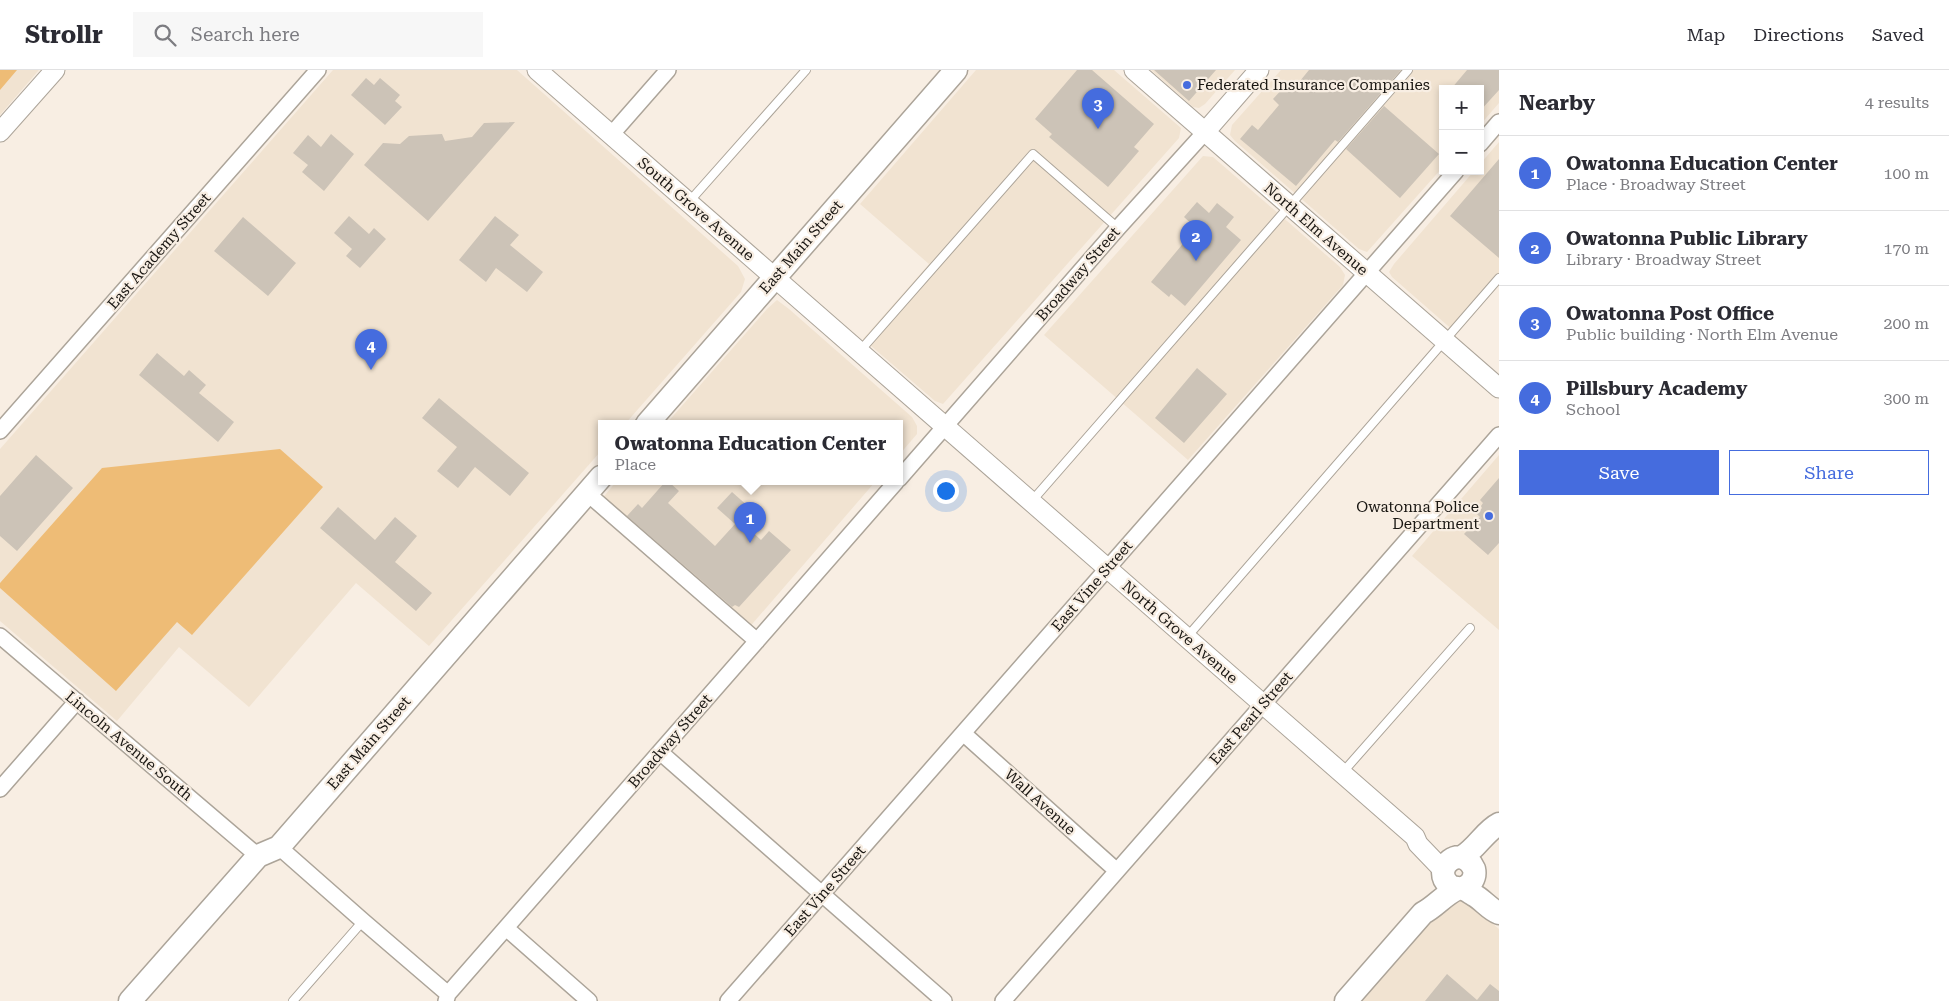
<!DOCTYPE html>
<html lang="en">
<head>
<meta charset="utf-8">
<style>
  body { margin:0; font-family:"Roboto Serif",serif; background:#f7f7f7; color:#2b2b33 }
  .controls { position:absolute; right:15px; top:15px; display:grid; overflow:hidden; border-radius:0px; box-shadow:0 2px 8px #0003 }
  .controls button { width:45px; height:45px; display:grid; place-items:center; padding:0; border:0; border-bottom:1px solid #e1e1e2; background:#fff; color:#2b2b33; font:25px sans-serif }
  .you { position:absolute; left:945px; top:420px; width:18px; height:18px; margin:-12px; border:4px solid #fff; border-radius:50%; background:#1a73e8; box-shadow:0 0 0 8px #1a73e833 }
  .badge { display:grid; place-items:center; width:32px; height:32px; border-radius:50%; background:#456cde; color:#fff; font-size:16px; font-weight:700 }
  .pin { position:absolute; translate:-50% -41px; filter:drop-shadow(0 1px 2px #0008) }
  .pin::after { content:''; position:absolute; top:26px; width:18px; height:15px; background:inherit; clip-path:polygon(0 0,100% 0,50% 100%) }
  .popup { position:absolute; left:598px; top:350px; width:305px; height:65px; box-sizing:border-box; display:grid; place-content:center; border-radius:0px; background:#fff; filter:drop-shadow(0 1px 4px #0005); font-size:16px; white-space:nowrap; color:#7c7c81 }
  .popup b { font-size:19px; color:#2b2b33 }
  .popup::after { content:''; position:absolute; left:50%; top:100%; margin-left:-10px; border:10px solid transparent; border-top-color:#fff }
  .list { margin:0; padding:0; list-style:none }
  h2 { display:flex; justify-content:space-between; align-items:center; height:65px; margin:0; padding:0 20px; font-size:21px }
  h2 small { font-size:16px; font-weight:400; color:#7c7c81 }
  .list li { display:grid; grid-template-columns:32px 1fr auto; gap:15px; align-items:center; box-sizing:border-box; height:75px; padding:0 20px; border-top:1px solid #e1e1e2 }
  .list b { display:block; font-size:19px; white-space:nowrap }
  .list p { margin:0; font-size:16px; white-space:nowrap; color:#7c7c81 }
  .list em { font-size:16px; font-style:normal; color:#7c7c81 }
  .actions { display:flex; gap:10px; padding:15px 20px }
  .actions a { flex:1; padding:11px 0; border:1px solid #456cde; border-radius:0px; text-align:center; font-size:18px; color:#456cde }
  .actions .main { background:#456cde; color:#fff }
  .icon { flex:none; width:28px; height:28px; fill:none; stroke:currentColor; stroke-width:2; stroke-linecap:round; stroke-linejoin:round }
  .map { position:relative; flex:none; width:1499px; height:931px; overflow:hidden }
  header { display:flex; align-items:center; gap:30px; box-sizing:border-box; height:70px; padding:0 25px; background:#fff; border-bottom:1px solid #e1e1e2 }
  header strong { font-size:24px }
  nav { display:flex; gap:28px; margin-inline-start:auto; font-size:18px }
  .search { width:350px; height:45px; background:#f7f7f7; display:flex; align-items:center; gap:12px; box-sizing:border-box; padding:0 18px; border-radius:0px; color:#7c7c81; font-size:19px }
  main { display:flex }
  aside { flex:1; background:#fff }
  .map>svg:first-child { display:block }
  .built { fill:#f1e3d1 }
  .green { fill:#eebc76 }
  .building { fill:#ccc3b7 }
  .lines { fill:none; stroke-linecap:round; stroke-linejoin:round }
  .service-casing { stroke:#aca499; stroke-width:10 }
  .minor-casing { stroke:#aca499; stroke-width:18 }
  .tertiary-casing { stroke:#aca499; stroke-width:21 }
  .secondary-casing { stroke:#aca499; stroke-width:25 }
  .service { stroke:#fff; stroke-width:8 }
  .minor { stroke:#fff; stroke-width:15 }
  .tertiary { stroke:#fff; stroke-width:19 }
  .secondary { stroke:#fff; stroke-width:22 }
  .poi-dot { fill:#456cde; stroke:#f8eee3; stroke-width:2 }
  .labels { text-anchor:middle; stroke-width:4.5; stroke-linejoin:round; paint-order:stroke }
  .poi-label { font-size:15px; fill:#191612; stroke:#f8eee3; text-anchor:start }
  .street-label { font-size:15px; fill:#191612; stroke:#f8eee3 }
</style>
</head>
<body>
<header>
<strong>Strollr</strong>
<div class="search"><svg class="icon" aria-label="search" viewBox="0 0 24 24"><circle cx="10" cy="10" r="6"/><path d="M15 15l6 6"/></svg>Search here</div>
<nav><a>Map</a><a>Directions</a><a>Saved</a></nav>
</header>
<main>
<div class="map">
<svg width="1499" height="931" viewBox="0 0 1499 931">
  <rect width="100%" height="100%" fill="#f8eee3"/>
  <path class="built" d="M0,0H39L0,45Z
    M333,0H517L738,196L745,209L741,222L625,354H601V381L429,576L356,513L249,637L179,577L117,651L0,551V379Z
    M976,0H1114L1181,58L1179,68L943,334L935,331L863,269L929,194L860,134Z
    M1151,0H1235L1205,34L1199,38L1193,37Z
    M1281,0H1499V33L1480,55V19H1443V97L1367,182L1359,179L1235,71L1230,65L1232,55Z
    M1499,72V214L1455,262L1392,207L1389,202L1394,194L1474,101H1480V94Z
    M1203,86L1213,87L1340,197L1345,205L1343,215L1188,390L1044,265Z
    M777,230L789,239L912,347L917,356V364L899,385V354H666L767,239Z
    M1499,385V560L1412,486Z
    M616,412H875L747,560L600,431Z
    M1452,829H1464L1499,859V931H1361L1442,837Z"/>
  <path class="green" d="M0,0H17L0,20Z
    M280,379L323,417L192,565L177,552L116,621L0,518V513L102,398Z"/>
  <path class="building" d="M1077,0H1092L1154,54L1134,77L1139,81L1108,117L1049,67L1052,64L1035,49Z
    M1154,0H1216L1189,31Z
    M1309,0H1401L1338,72L1335,70L1296,116L1240,69L1252,55L1258,60L1279,35L1273,29L1284,17L1291,22Z
    M1467,0H1499V20L1480,41V19H1451Z
    M366,8L374,15L380,8L400,25L395,31L402,37L385,55L351,25Z
    M1384,36L1439,84L1400,128L1346,79Z
    M515,52L428,151L364,95L383,73L400,74L409,66L442,64L445,71L472,67L484,53Z
    M331,64L354,84L324,121L302,102L308,95L293,83L308,65L321,77Z
    M1499,89V188L1450,146Z
    M1197,132L1209,143L1217,133L1234,147L1226,157L1241,170L1185,236L1171,224L1169,227L1151,212L1196,158L1184,147Z
    M349,146L369,164L374,158L386,169L360,198L346,186L352,179L334,163Z
    M495,146L519,165L510,175L543,202L527,222L496,198L486,212L459,190Z
    M243,147L296,193L268,226L214,181Z
    M157,283L184,306L189,300L206,315L199,323L234,352L218,372L139,305Z
    M1197,298L1227,324L1184,373L1155,348Z
    M439,328L529,403L510,426L475,397L458,418L437,401L457,377L422,348Z
    M36,385L73,418L17,481L0,466V426Z
    M1499,408V473L1488,485L1464,464L1480,447L1477,444L1482,438L1481,436L1483,433L1480,430Z
    M665,412H669L679,421L668,433L715,476L735,454L717,438L732,422L758,445L747,457L761,470L769,461L791,480L739,537L735,535L732,537L627,446L638,434L642,438Z
    M338,437L375,470L395,447L417,466L395,492L432,523L416,541L320,458Z
    M1447,904L1477,930L1490,914L1499,921V931H1425Z"/>
  <g class="lines">
    <defs>
      <path id="service" d="M688,133L806,0
        M859,282L1033,84L1118,158
        M1031,432L1408,0
        M1187,567L1499,208
        M1343,702L1470,558
        M293,931L363,851"/>
      <path id="minor" d="M611,65L668,0
        M1480,74L1499,52
        M0,361L318,0
        M899,409L1118,158L1205,62
        M587,423L757,571
        M0,566L258,786
        M963,663L1117,801
        M660,682L944,931
        M0,719L77,631
        M279,777L363,851L448,924
        M506,858L589,931
        M446,931L448,924L896,412
        M728,931L1456,101
        M1003,931L1499,365"/>
      <path id="tertiary" d="M537,0L1415,767L1418,774L1443,800
        M1134,0L1499,318
        M0,62L55,0
        M1205,62L1259,0"/>
      <path id="secondary" d="M647,354L956,0
        M1462,787C1477,778 1485,761 1499,754
        M1463,818C1471,815 1476,808 1474,799C1462,772 1430,798 1449,815C1454,819 1458,817 1463,819C1467,820 1471,823 1474,825C1483,830 1489,839 1499,843
        M130,931L258,786L279,777L601,407
        M1346,931L1423,843C1435,837 1444,825 1457,819"/>
    </defs>
    <use href="#service" class="service-casing"/>
    <use href="#minor" class="minor-casing"/>
    <use href="#tertiary" class="tertiary-casing"/>
    <use href="#secondary" class="secondary-casing"/>
    <use href="#service" class="service"/>
    <use href="#minor" class="minor"/>
    <use href="#tertiary" class="tertiary"/>
    <use href="#secondary" class="secondary"/>
  </g>
  <g class="poi-dot">
    <circle cx="1187" cy="15" r="5"/>
    <circle cx="1489" cy="446" r="5"/>
  </g>
  <g class="labels">
    <g class="poi-label">
      <text x="1197" y="20">Federated Insurance Companies</text>
      <text x="1479" y="442" text-anchor="end">Owatonna Police<tspan x="1479" dy="17">Department</tspan></text>
    </g>
    <g class="street-label">
      <text transform="translate(696 139) rotate(41)" y="5">South Grove Avenue</text>
      <text transform="translate(1316 159) rotate(41)" y="5">North Elm Avenue</text>
      <text transform="translate(801 177) rotate(-49)" y="5">East Main Street</text>
      <text transform="translate(159 181) rotate(-49)" y="5">East Academy Street</text>
      <text transform="translate(1078 204) rotate(-49)" y="5">Broadway Street</text>
      <text transform="translate(1092 516) rotate(-49)" y="5">East Vine Street</text>
      <text transform="translate(1180 562) rotate(41)" y="5">North Grove Avenue</text>
      <text transform="translate(1251 648) rotate(-49)" y="5">East Pearl Street</text>
      <text transform="translate(670 671) rotate(-49)" y="5">Broadway Street</text>
      <text transform="translate(369 673) rotate(-49)" y="5">East Main Street</text>
      <text transform="translate(129 676) rotate(40)" y="5">Lincoln Avenue South</text>
      <text transform="translate(1040 732) rotate(42)" y="5">Wall Avenue</text>
      <text transform="translate(825 821) rotate(-49)" y="5">East Vine Street</text>
    </g>
  </g>
</svg>
<div class="controls">
<button>+</button>
<button>−</button>
</div>
<div class="you"></div>
<div class="pin badge" style="left:750px;top:473px">1</div>
<div class="popup"><b>Owatonna Education Center</b>Place</div>
<div class="pin badge" style="left:1196px;top:191px">2</div>
<div class="pin badge" style="left:1098px;top:59px">3</div>
<div class="pin badge" style="left:371px;top:300px">4</div>
</div>
<aside>
<h2>Nearby<small>4 results</small></h2>
<ul class="list">
<li><span class="badge">1</span><div><b>Owatonna Education Center</b><p>Place · Broadway Street</p></div><em>100 m</em></li>
<li><span class="badge">2</span><div><b>Owatonna Public Library</b><p>Library · Broadway Street</p></div><em>170 m</em></li>
<li><span class="badge">3</span><div><b>Owatonna Post Office</b><p>Public building · North Elm Avenue</p></div><em>200 m</em></li>
<li><span class="badge">4</span><div><b>Pillsbury Academy</b><p>School</p></div><em>300 m</em></li>
</ul>
<div class="actions"><a class="main">Save</a><a>Share</a></div>
</aside>
</main>
</body>
</html>
